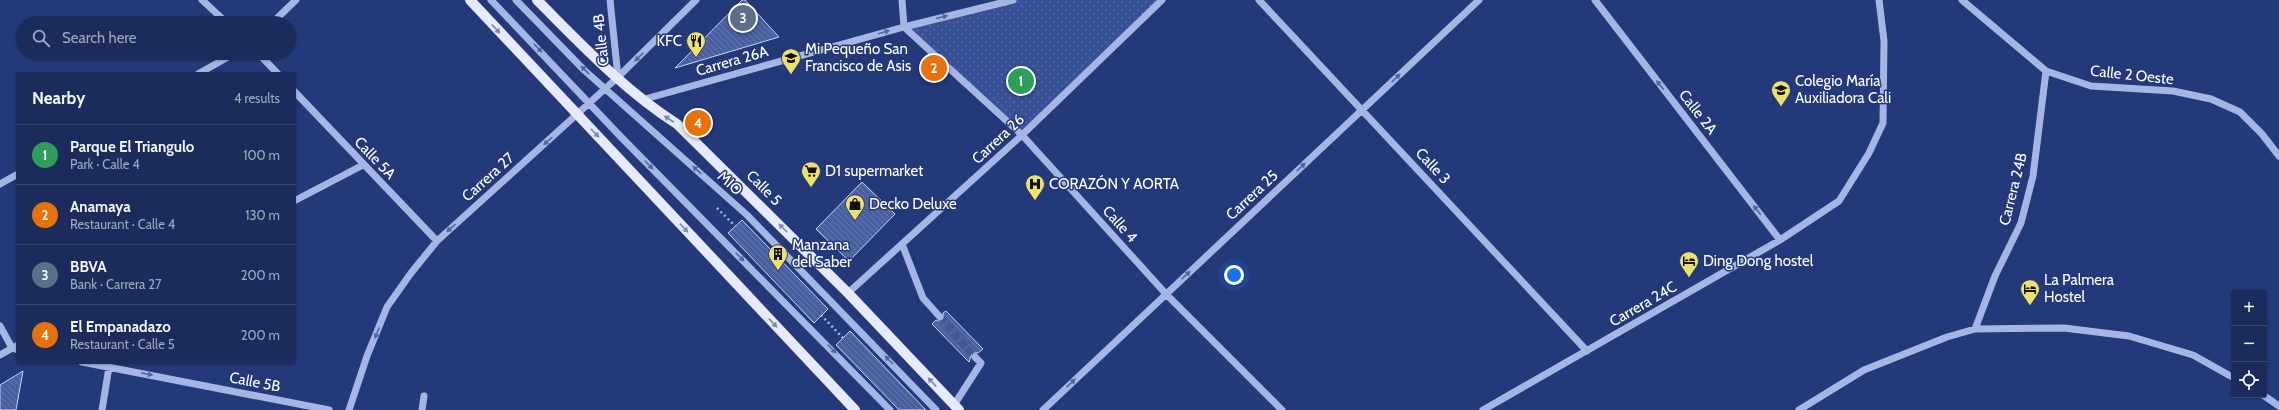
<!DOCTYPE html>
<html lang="en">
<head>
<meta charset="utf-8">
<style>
  body { margin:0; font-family:Cabin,sans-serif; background:#283764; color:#f1f3f6 }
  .controls { position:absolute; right:12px; bottom:12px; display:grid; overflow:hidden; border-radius:4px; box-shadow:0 1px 3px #0004 }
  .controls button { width:36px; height:36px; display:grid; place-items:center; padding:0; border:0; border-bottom:1px solid #394771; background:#1b2b5b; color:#f1f3f6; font:20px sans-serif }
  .you { position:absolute; left:1234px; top:275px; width:14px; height:14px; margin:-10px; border:3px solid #fff; border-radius:50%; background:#1a73e8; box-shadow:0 0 0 6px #1a73e833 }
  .badge { display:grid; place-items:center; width:26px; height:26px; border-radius:50%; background:#eee16a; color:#fff; font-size:13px; font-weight:700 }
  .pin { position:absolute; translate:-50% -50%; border:2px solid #fff; box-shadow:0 1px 4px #0006 }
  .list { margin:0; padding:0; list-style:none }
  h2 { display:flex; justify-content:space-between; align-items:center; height:52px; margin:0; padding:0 16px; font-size:17px }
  h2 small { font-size:13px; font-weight:400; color:#a0a7bb }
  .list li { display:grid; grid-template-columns:26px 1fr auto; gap:12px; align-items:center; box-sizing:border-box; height:60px; padding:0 16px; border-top:1px solid #394771 }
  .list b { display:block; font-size:15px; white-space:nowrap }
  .list p { margin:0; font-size:13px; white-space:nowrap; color:#a0a7bb }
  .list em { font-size:13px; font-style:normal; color:#a0a7bb }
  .icon { flex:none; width:22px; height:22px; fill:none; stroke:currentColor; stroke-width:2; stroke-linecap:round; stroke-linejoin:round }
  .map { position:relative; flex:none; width:2279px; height:410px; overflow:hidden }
  .search { position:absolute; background:#1b2b5b; box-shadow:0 1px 3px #0004; left:16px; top:16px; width:280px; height:44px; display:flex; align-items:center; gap:10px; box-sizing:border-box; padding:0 14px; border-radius:22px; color:#a0a7bb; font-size:15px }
  .panel { position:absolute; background:#1b2b5b; box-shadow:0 1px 3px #0004; left:16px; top:72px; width:280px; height:292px; border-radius:4px }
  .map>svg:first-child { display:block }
  .park { fill:url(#park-dots) }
  .building { fill:url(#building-back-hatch); stroke:#c9d4f3 }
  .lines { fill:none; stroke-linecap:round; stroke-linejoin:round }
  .minor-tunnel { stroke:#45578d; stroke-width:7; stroke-dasharray:7 3.5; stroke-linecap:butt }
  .path { stroke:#a6b6e4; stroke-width:2.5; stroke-dasharray:2 3; stroke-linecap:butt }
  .minor { stroke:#a6b6e4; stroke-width:7 }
  .major { stroke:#e6eafc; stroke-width:10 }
  .oneway { fill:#52659e }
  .oneway2 { fill:#7b89b4 }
  .labels { text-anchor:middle; stroke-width:3; stroke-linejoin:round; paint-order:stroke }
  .street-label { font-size:15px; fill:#fff; stroke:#243979 }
  .poi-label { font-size:15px; fill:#fff; stroke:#243979; text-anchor:start }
</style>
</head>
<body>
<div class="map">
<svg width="2279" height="410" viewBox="0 0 2279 410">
  <defs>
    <pattern id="park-dots" width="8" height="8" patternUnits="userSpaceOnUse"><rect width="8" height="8" fill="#385096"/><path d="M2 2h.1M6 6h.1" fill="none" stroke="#566aa6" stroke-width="1.8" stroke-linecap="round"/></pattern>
    <pattern id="building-back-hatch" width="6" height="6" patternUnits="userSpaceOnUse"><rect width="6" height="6" fill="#485fa0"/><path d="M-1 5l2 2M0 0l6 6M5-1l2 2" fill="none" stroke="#6377ae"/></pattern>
  </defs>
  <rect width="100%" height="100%" fill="#243979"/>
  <path class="park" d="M1013,0H1162L1022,135L904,27Z"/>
  <path class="building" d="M742,0H745L779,37L675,68Z
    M862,182L895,214L849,261L816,229Z
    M742,220L828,309L814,323L728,233Z
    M946,311L983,349L978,353H972L969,362L932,324L936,320L941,322L944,320L943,313Z
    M850,331L926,410H899L836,345Z
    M23,371L16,410H0V385Z"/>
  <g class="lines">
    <path class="minor-tunnel" d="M940,317L975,357"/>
    <path class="path" d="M717,208L735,226
      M821,315L843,338"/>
    <path class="minor" d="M202,0L227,23
      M491,0L621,137L890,410
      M516,0L584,70L747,215L936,410
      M610,0L618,77
      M902,0L904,27L1022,135L1166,294L1282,410
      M1259,0L1587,351
      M1595,0L1780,240
      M1962,0L2046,71L2091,86L2173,91L2211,99L2240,112L2262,134L2279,156
      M272,23L296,0
      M258,53L278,74
      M198,74L235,53
      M294,91L437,241
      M645,99L904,27L1013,0
      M0,184L18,174
      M294,201L363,165
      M902,244L923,298L940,317
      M848,293L1022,135L1162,0
      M0,326L12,348L18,350
      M1975,329L1995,276L2021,223L2033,176L2046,71
      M0,355L16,346
      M82,362L329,410
      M2263,395L2279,406
      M954,405L981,363L975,357
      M102,410L109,367
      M349,410L367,356L387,307L411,273L437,241L618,77L696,0
      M422,410L424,396
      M1043,410L1479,0
      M1483,410L1780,240L1839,201L1869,153L1883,123L1884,41L1879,0
      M1799,410L1864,370L1947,337L1975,329L2064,328L2129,336L2193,355L2234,378"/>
    <path class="major" d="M470,0L855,410
      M537,0C581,44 625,91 677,124L848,293L959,410"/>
  </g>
  <defs><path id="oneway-solid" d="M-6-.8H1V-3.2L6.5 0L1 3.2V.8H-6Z"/></defs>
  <g class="oneway">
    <use href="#oneway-solid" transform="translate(942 17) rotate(-14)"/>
    <use href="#oneway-solid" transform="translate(884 32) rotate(-16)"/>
    <use href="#oneway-solid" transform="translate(538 48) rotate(46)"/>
    <use href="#oneway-solid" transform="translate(639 57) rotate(136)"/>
    <use href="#oneway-solid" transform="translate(585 70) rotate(-136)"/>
    <use href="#oneway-solid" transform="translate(1396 78) rotate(-43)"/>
    <use href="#oneway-solid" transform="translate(1660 85) rotate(-128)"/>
    <use href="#oneway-solid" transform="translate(548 141) rotate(138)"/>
    <use href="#oneway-solid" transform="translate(649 165) rotate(45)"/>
    <use href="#oneway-solid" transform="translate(1301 167) rotate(-43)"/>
    <use href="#oneway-solid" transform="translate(697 170) rotate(-138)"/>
    <use href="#oneway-solid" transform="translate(1757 210) rotate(-128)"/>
    <use href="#oneway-solid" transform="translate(451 228) rotate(138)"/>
    <use href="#oneway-solid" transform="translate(740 257) rotate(45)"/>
    <use href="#oneway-solid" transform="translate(1186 275) rotate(-43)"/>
    <use href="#oneway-solid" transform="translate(377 333) rotate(112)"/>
    <use href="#oneway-solid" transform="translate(832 349) rotate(45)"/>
    <use href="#oneway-solid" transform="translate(889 360) rotate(-134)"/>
    <use href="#oneway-solid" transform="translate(147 374) rotate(11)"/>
    <use href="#oneway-solid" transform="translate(1071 383) rotate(-43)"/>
  </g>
  <g class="oneway2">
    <use href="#oneway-solid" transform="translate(496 29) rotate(47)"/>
    <use href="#oneway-solid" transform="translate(669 119) rotate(-147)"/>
    <use href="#oneway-solid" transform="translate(595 133) rotate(46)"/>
    <use href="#oneway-solid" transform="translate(684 228) rotate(47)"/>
    <use href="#oneway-solid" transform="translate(783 228) rotate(-135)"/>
    <use href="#oneway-solid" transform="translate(773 323) rotate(47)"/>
    <use href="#oneway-solid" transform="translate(932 382) rotate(-133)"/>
  </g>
  <defs>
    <symbol id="restaurant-pin" viewBox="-11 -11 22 30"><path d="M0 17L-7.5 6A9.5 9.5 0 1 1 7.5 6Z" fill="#eee16a" stroke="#243979"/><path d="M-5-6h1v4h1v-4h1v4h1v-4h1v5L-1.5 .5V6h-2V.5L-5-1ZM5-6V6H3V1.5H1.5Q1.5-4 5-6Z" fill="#111"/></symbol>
    <symbol id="school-pin" viewBox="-11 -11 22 30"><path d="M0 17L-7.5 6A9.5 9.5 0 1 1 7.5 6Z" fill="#eee16a" stroke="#243979"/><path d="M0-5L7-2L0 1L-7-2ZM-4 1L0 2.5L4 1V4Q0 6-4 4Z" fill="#111"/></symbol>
    <symbol id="supermarket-pin" viewBox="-11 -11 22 30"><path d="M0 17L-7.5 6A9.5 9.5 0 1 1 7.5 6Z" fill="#eee16a" stroke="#243979"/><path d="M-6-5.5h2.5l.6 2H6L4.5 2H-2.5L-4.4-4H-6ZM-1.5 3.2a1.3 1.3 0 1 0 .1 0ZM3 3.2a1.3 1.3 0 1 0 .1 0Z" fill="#111"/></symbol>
    <symbol id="hospital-pin" viewBox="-11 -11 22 30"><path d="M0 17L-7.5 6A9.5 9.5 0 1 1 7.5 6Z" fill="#eee16a" stroke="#243979"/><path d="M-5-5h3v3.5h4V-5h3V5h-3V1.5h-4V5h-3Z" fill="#111"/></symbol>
    <symbol id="shop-pin" viewBox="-11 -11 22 30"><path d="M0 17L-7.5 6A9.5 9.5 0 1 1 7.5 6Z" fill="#eee16a" stroke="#243979"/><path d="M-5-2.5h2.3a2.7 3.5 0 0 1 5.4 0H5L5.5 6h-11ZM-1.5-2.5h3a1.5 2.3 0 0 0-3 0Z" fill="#111"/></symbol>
    <symbol id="building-pin" viewBox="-11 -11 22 30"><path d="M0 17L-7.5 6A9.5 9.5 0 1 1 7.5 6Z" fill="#eee16a" stroke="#243979"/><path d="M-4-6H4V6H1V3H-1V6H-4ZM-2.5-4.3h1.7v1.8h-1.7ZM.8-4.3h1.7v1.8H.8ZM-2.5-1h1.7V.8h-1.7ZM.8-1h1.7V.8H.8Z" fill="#111"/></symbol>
    <symbol id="hotel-pin" viewBox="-11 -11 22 30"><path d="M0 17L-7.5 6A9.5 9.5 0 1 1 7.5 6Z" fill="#eee16a" stroke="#243979"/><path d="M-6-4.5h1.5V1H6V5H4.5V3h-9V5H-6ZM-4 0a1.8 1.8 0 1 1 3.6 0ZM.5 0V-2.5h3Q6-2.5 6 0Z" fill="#111"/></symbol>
  </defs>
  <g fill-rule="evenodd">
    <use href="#restaurant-pin" x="685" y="30" width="22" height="30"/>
    <use href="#school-pin" x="780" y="47" width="22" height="30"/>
    <use href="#school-pin" x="1770" y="79" width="22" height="30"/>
    <use href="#supermarket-pin" x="800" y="160" width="22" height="30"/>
    <use href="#hospital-pin" x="1024" y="173" width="22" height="30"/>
    <use href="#shop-pin" x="844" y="193" width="22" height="30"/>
    <use href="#building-pin" x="767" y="243" width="22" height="30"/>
    <use href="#hotel-pin" x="1678" y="250" width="22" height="30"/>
    <use href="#hotel-pin" x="2019" y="278" width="22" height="30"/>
  </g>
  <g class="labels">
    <g class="street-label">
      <text transform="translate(601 40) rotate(-96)" y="5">Calle 4B</text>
      <text transform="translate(732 61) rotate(-16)" y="5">Carrera 26A</text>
      <text transform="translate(2132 75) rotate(6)" y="5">Calle 2 Oeste</text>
      <text transform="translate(1698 112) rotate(52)" y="5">Calle 2A</text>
      <text transform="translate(998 139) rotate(-43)" y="5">Carrera 26</text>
      <text transform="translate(375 158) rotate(46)" y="5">Calle 5A</text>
      <text transform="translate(1433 166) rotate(47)" y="5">Calle 3</text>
      <text transform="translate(488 177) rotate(-42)" y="5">Carrera 27</text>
      <text transform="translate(730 183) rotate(42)" y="5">MIO</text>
      <text transform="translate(764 188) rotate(45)" y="5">Calle 5</text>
      <text transform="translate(2013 189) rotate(-76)" y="5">Carrera 24B</text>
      <text transform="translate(1252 195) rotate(-43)" y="5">Carrera 25</text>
      <text transform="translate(1120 224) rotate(48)" y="5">Calle 4</text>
      <text transform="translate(1643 304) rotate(-30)" y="5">Carrera 24C</text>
      <text transform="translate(255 382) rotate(11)" y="5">Calle 5B</text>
    </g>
    <g class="poi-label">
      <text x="682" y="46" text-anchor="end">KFC</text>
      <text x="805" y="54">Mi Pequeño San<tspan x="805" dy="17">Francisco de Asis</tspan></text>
      <text x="1795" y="86">Colegio María<tspan x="1795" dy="17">Auxiliadora Cali</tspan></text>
      <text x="825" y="176">D1 supermarket</text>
      <text x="1049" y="189">CORAZÓN Y AORTA</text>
      <text x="869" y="209">Decko Deluxe</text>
      <text x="792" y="250">Manzana<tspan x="792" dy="17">del Saber</tspan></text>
      <text x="1703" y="266">Ding Dong hostel</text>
      <text x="2044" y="285">La Palmera<tspan x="2044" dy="17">Hostel</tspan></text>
    </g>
  </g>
</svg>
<div class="controls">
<button>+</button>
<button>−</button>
<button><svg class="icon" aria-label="locate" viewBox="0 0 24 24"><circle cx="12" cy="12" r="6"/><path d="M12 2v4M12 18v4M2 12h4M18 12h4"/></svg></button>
</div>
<div class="you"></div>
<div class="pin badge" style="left:1021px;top:81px;background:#2e9e5b">1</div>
<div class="pin badge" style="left:934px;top:68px;background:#e8710a">2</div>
<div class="pin badge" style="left:743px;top:18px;background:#5c6f8a">3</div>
<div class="pin badge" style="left:698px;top:123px;background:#e8710a">4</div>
<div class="search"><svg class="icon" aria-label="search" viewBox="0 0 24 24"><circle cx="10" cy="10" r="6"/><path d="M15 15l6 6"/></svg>Search here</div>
<section class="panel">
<h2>Nearby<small>4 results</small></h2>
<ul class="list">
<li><span class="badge" style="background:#2e9e5b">1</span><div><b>Parque El Triangulo</b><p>Park · Calle 4</p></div><em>100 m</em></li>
<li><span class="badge" style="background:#e8710a">2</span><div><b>Anamaya</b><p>Restaurant · Calle 4</p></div><em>130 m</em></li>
<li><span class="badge" style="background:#5c6f8a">3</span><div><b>BBVA</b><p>Bank · Carrera 27</p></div><em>200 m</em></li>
<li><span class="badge" style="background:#e8710a">4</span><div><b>El Empanadazo</b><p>Restaurant · Calle 5</p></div><em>200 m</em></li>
</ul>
</section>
</div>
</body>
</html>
